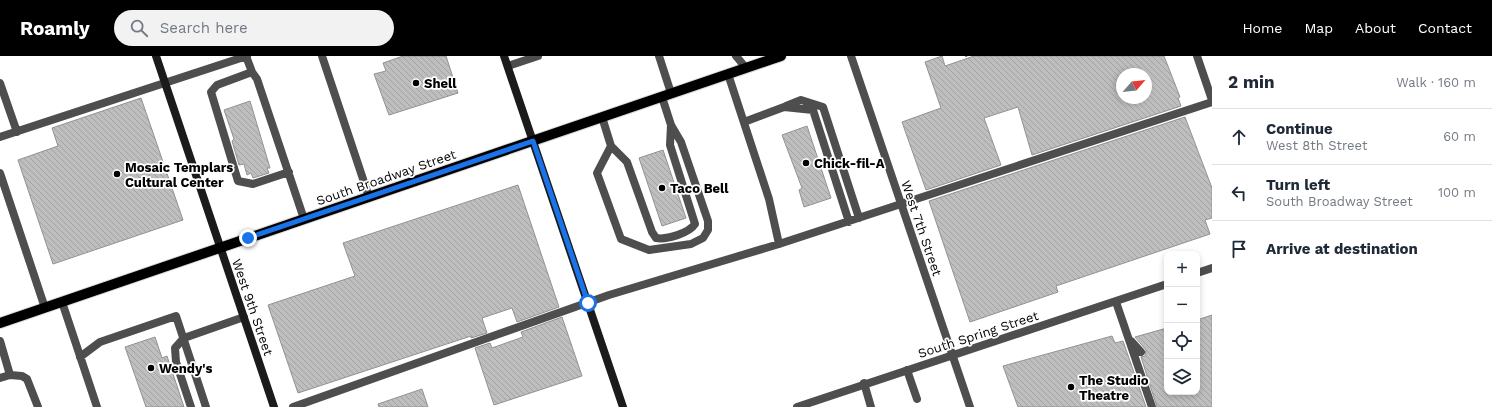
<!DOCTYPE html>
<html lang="en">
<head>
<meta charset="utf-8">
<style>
  body { margin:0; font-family:"Work Sans",sans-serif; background:#f2f2f3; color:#1f2937 }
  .controls { position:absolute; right:12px; bottom:12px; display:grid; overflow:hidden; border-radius:8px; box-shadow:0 2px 6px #0003 }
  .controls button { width:36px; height:36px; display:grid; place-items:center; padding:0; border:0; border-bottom:1px solid #e0e1e3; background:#fff; color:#1f2937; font:20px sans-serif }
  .compass { position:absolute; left:1116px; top:12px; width:36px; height:36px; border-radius:50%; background:#fff; box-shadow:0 2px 6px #0003; rotate:62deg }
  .stop { position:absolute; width:12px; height:12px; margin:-9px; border:3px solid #1a73e8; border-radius:50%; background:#fff }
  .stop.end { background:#1a73e8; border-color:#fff; box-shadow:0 1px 4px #0008 }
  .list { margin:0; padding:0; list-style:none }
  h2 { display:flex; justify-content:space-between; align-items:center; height:52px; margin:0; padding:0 16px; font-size:17px }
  h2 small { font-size:13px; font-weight:400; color:#747a83 }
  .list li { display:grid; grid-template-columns:26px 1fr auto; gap:12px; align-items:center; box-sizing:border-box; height:56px; padding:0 16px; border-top:1px solid #e0e1e3 }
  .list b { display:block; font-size:15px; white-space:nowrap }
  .list p { margin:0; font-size:13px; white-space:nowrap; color:#747a83 }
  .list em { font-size:13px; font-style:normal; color:#747a83 }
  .icon { flex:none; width:22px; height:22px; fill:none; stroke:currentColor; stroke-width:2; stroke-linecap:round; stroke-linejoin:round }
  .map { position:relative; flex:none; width:1212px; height:351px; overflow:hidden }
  header { display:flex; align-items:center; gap:24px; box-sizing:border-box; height:56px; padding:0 20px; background:#000; color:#fff }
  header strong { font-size:19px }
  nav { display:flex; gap:22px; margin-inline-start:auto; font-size:14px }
  .search { width:280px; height:36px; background:#f2f2f3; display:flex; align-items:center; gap:10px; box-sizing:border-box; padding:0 14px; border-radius:22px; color:#747a83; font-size:15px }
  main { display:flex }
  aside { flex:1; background:#fff }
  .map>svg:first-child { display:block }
  .building { fill:url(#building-back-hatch); stroke:#929292; fill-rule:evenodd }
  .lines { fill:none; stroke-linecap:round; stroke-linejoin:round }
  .primary-casing { stroke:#dbdbdb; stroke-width:12 }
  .path { stroke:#707070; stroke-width:2.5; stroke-dasharray:1 2; stroke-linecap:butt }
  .service { stroke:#4e4e4e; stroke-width:8 }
  .minor { stroke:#4e4e4e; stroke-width:8 }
  .tertiary { stroke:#4e4e4e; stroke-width:8 }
  .secondary { stroke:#1b1b1b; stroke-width:8 }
  .primary { stroke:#000; stroke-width:10 }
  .route { stroke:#1a73e8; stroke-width:5 }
  .poi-dot { fill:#000; stroke:#fff; stroke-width:1.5 }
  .labels { text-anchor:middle; stroke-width:3.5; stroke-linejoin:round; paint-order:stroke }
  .poi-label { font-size:13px; font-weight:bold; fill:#000; stroke:#fff; text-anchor:start }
  .street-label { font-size:13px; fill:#000; stroke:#fff }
</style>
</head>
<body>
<header>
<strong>Roamly</strong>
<div class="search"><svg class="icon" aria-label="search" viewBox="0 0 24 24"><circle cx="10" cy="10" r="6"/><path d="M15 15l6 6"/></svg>Search here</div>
<nav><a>Home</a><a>Map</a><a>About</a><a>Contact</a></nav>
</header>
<main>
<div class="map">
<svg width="1212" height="351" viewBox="0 0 1212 351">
  <defs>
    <pattern id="building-back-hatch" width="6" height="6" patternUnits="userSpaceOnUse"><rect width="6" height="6" fill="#bebebe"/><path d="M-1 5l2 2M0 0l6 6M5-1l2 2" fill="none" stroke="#a2a2a2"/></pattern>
  </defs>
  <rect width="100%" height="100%" fill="#fff"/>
  <path class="building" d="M403,0H446L458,37L389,59L374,18L386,15L383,7Z
    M942,0L945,10L974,0H1164L1180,41L1178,42L1181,50L1032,99L1018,51L984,62L1001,109L926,134L902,66L941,52L925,6ZM1122,18H1146V42H1122Z
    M141,42L183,164L53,208L18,104L58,90L52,72Z
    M250,45L270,112H267L269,117L253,122L251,117L247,119L244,108L239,109L232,85L234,83L224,54Z
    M1185,61L1212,132V162L1205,164L1210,178L1056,230L1058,236L970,266L929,145Z
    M807,70L831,142L804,151L799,134L802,132L782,79Z
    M663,94L686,162L662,170L639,102Z
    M518,129L559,251L517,266L512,252L482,262L487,277L471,282V280L298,337L268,249L355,220L343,187Z
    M1212,259V351H1157L1141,301L1145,300L1146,294L1135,281L1167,272V336H1197V264Z
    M562,261L582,320L494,349L475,292L490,287L492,292L523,281L521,276Z
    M1112,280L1115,287L1123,285L1146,351H1018L1003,310Z
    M155,281L162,302L167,300L184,351H146L125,291Z
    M422,333L428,351H379L378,348Z"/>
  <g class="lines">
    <defs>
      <path id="primary" d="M0,267L781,0"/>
    </defs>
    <use href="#primary" class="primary-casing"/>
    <path class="path" d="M966,0L967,3"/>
    <path class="service" d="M246,0L252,16L257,23L304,163
      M322,0L369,141
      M659,0L671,37
      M736,0L746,12
      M508,10L538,0
      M252,16L217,29L211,36L238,125L253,128L289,116
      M728,18L769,143L779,188
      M0,27L17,76
      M786,50L801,44L823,51L859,162
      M602,61L611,90L597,117L621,183L649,194L691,188L703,182L708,174V165L681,86L671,69L662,41
      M744,66L784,51L813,54L849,166
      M0,81L247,0
      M611,90L627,106L652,176L656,182C667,184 689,177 695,168L670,89L671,69
      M0,117L45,252
      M62,246L97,351
      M1116,246L1152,351
      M0,285L10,319L0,322
      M1131,285L1141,296
      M80,301L100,286L176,260L206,351
      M907,314L917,343
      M10,319L22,320L27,323L38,351
      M864,327L871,351
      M191,351L176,306L175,292L184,282L244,261
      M293,351L609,239L779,188L1212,46"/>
    <path class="minor" d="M1197,217L1212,212
      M797,351L1167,228"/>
    <path class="tertiary" d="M851,0L970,351
      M1197,0L1212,44"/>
    <path class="secondary" d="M156,0L274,351
      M504,0L623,351"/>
    <use href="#primary" class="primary"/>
  </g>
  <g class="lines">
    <path class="route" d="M248,182L533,85L588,247"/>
  </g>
  <g class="poi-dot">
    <circle cx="416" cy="27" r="4"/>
    <circle cx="806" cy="107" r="4"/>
    <circle cx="117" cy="118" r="4"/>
    <circle cx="662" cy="132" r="4"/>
    <circle cx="151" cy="312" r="4"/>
    <circle cx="1071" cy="331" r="4"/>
  </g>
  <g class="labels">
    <g class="poi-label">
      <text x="424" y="32">Shell</text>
      <text x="814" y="112">Chick-fil-A</text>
      <text x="125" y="116">Mosaic Templars<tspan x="125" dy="15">Cultural Center</tspan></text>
      <text x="670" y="137">Taco Bell</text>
      <text x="159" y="317">Wendy's</text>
      <text x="1079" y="329">The Studio<tspan x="1079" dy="15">Theatre</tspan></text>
    </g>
    <g class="street-label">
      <text transform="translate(386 121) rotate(-19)" y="5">South Broadway Street</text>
      <text transform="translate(922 172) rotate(71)" y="5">West 7th Street</text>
      <text transform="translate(253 251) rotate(71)" y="5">West 9th Street</text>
      <text transform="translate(978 278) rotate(-18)" y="5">South Spring Street</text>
    </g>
  </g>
</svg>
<div class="controls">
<button>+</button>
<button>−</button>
<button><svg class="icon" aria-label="locate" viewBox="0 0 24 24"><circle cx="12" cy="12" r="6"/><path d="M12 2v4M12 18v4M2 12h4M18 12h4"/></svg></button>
<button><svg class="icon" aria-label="layers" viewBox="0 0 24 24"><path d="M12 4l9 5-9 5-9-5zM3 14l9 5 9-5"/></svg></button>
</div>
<svg class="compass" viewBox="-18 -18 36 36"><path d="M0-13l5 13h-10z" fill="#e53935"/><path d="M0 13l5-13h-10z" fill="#747a83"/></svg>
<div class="stop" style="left:588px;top:247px"></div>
<div class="stop end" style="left:248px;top:182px"></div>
</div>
<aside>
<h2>2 min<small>Walk · 160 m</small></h2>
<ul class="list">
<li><svg class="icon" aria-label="ahead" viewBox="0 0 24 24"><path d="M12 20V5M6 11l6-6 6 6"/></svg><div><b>Continue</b><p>West 8th Street</p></div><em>60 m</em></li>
<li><svg class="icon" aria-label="left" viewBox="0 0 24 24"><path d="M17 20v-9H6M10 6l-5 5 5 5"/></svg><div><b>Turn left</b><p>South Broadway Street</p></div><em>100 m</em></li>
<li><svg class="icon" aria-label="arrive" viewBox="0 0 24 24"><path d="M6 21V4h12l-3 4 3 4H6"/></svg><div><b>Arrive at destination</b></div></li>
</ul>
</aside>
</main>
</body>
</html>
